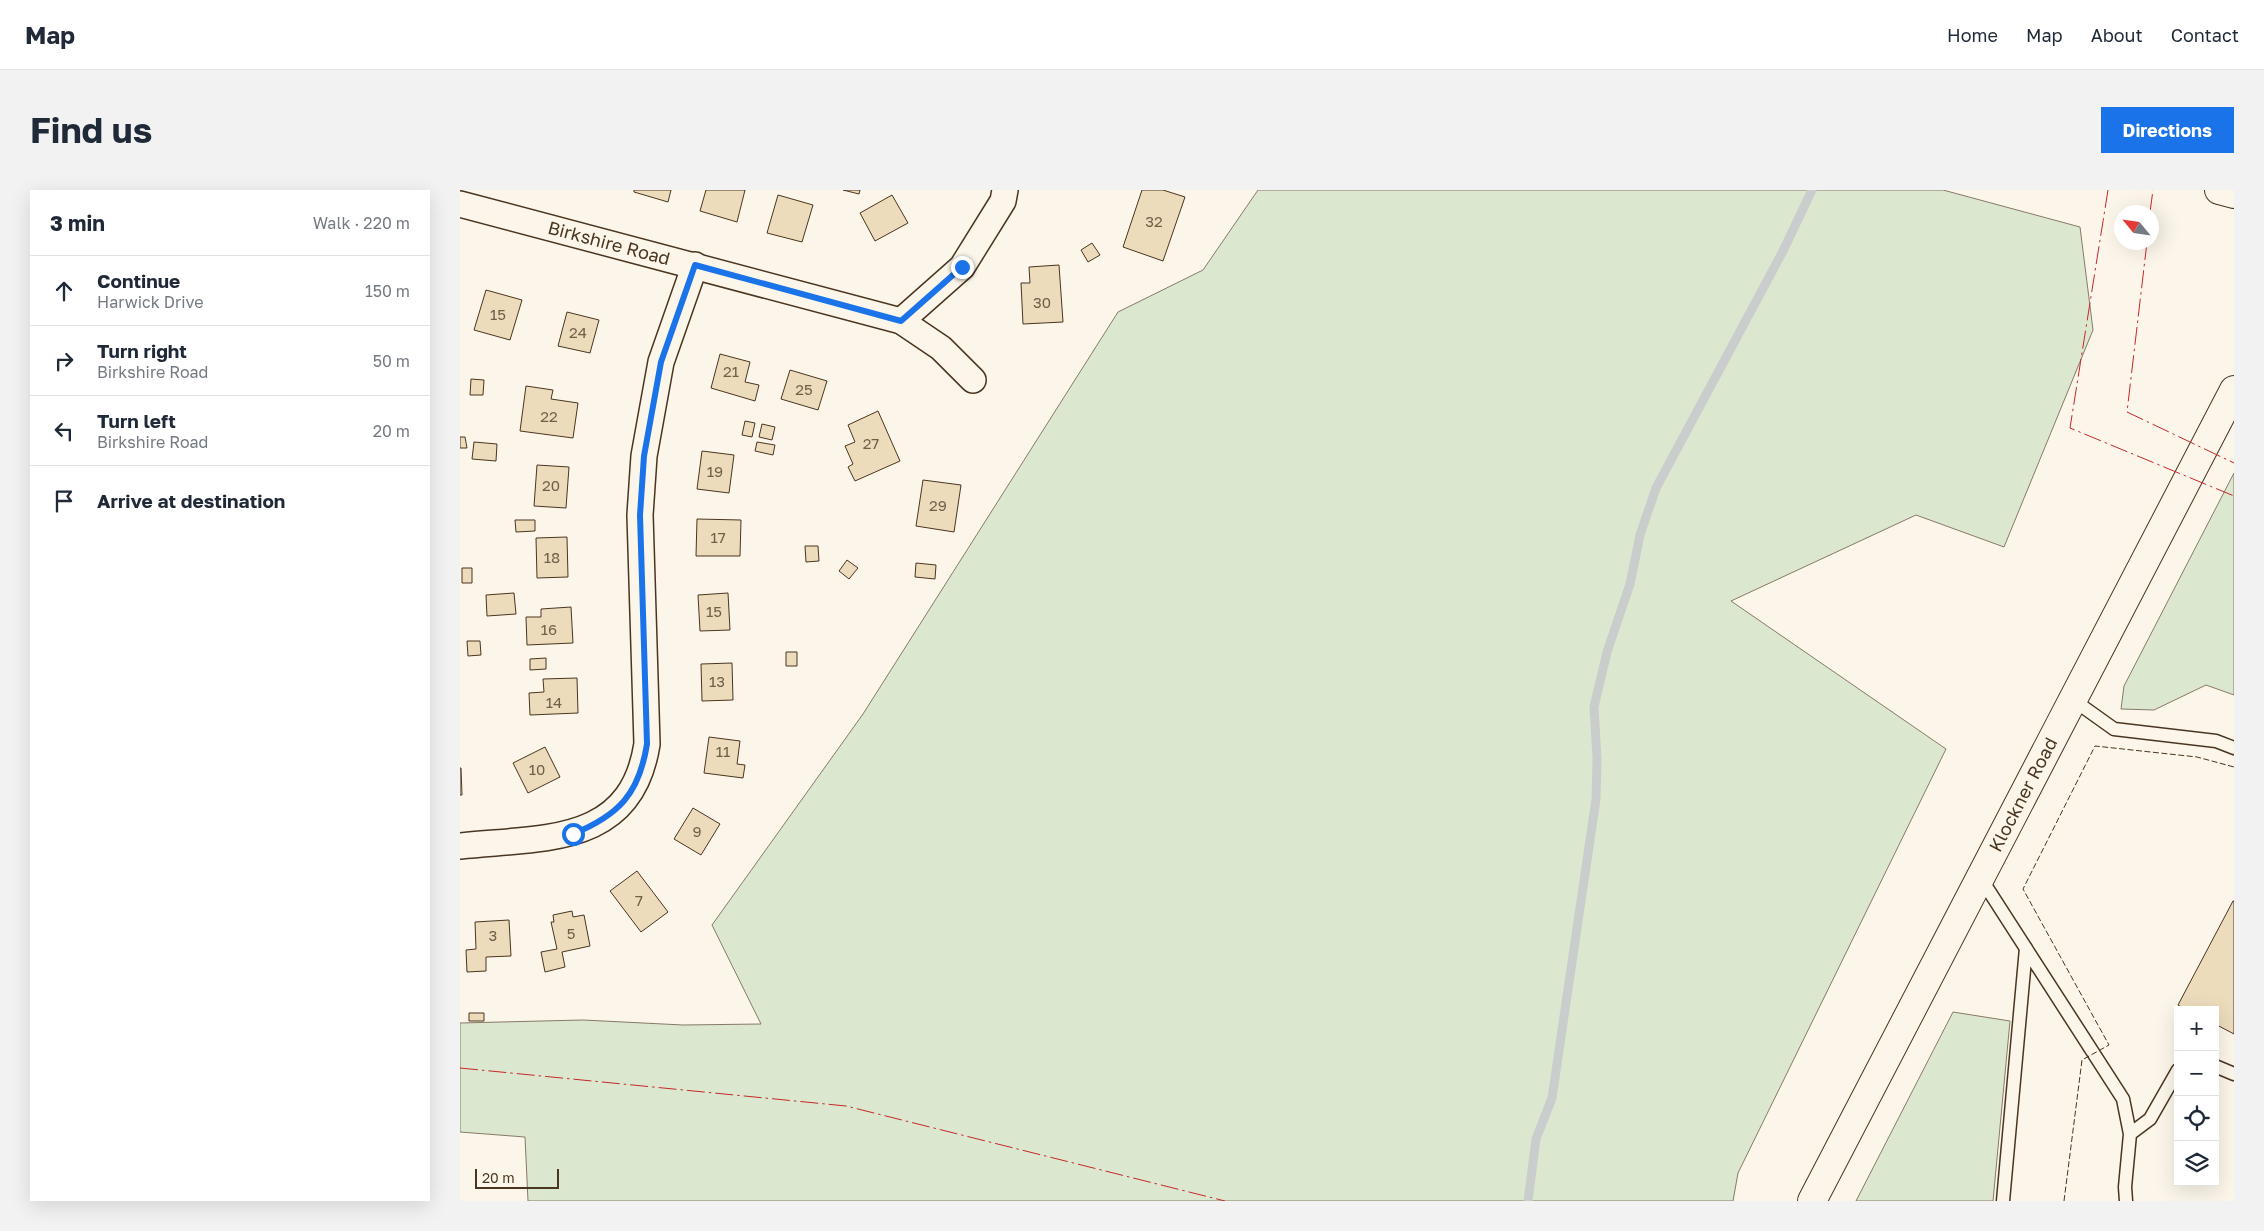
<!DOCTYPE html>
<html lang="en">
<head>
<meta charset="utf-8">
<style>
  body { margin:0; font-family:"Golos Text",sans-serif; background:#f2f2f3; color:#1f2937 }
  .controls { position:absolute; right:15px; bottom:15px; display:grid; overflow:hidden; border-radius:0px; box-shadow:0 5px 20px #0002 }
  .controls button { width:45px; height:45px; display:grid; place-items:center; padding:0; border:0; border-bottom:1px solid #e0e1e3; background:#fff; color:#1f2937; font:25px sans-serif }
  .compass { position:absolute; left:1654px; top:15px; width:45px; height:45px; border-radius:50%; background:#fff; box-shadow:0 5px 20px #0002; rotate:299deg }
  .scale { position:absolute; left:15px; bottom:12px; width:84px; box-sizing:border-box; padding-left:5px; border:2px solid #4a3520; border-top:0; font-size:14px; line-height:18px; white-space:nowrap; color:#4a3520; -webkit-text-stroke:4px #fbf6e9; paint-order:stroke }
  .stop { position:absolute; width:15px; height:15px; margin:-11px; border:4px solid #1a73e8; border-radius:50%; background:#fff }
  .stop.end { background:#1a73e8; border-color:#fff; box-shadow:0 1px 5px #0008 }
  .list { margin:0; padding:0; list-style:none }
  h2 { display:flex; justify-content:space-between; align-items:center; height:65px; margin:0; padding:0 20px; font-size:21px }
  h2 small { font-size:16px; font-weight:400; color:#747a83 }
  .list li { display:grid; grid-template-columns:32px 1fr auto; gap:15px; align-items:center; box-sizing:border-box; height:70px; padding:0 20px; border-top:1px solid #e0e1e3 }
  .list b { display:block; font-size:19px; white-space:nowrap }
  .list p { margin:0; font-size:16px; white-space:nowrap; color:#747a83 }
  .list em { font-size:16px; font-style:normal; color:#747a83 }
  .icon { flex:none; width:28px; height:28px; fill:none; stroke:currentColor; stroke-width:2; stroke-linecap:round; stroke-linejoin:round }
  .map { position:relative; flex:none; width:1774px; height:1011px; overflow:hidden; border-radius:0px }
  header { display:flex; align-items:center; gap:30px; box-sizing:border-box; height:70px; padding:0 25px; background:#fff; border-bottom:1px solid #e0e1e3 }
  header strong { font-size:24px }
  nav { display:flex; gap:28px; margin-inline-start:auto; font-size:18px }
  .intro { display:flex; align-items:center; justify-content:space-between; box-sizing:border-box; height:120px; padding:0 30px }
  h1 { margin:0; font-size:35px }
  .button { padding:12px 22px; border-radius:0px; background:#1a73e8; color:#fff; font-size:18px; font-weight:700 }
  main { display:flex; gap:30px; padding:0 30px }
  aside { flex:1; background:#fff; border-radius:0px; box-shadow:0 5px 20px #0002 }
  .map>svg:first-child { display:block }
  .green { fill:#dce7d0; stroke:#887966 }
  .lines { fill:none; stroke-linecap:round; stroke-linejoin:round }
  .stream { stroke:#c9cecd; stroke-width:9 }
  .building { fill:#ecdcbc; stroke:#4a3520 }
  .service-casing { stroke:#4a3520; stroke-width:15 }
  .minor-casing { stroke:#4a3520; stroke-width:28 }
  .secondary-casing { stroke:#4a3520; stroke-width:30 }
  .motorway-casing { stroke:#4a3520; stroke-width:30 }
  .service { stroke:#fbf6e9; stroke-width:12 }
  .minor { stroke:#fbf6e9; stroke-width:25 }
  .secondary { stroke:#fbf6e9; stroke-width:28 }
  .motorway { stroke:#fbf6e9; stroke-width:28 }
  .fence { stroke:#4a3520; stroke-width:1; stroke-dasharray:6 2.5; stroke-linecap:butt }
  .power { stroke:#c62828; stroke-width:1; stroke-dasharray:18 4 2.5 4; stroke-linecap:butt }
  .route { stroke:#1a73e8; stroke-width:6 }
  .labels { text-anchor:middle; stroke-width:4; stroke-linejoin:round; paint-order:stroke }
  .number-label { font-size:15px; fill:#725f47 }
  .street-label { font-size:18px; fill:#4a3520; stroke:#fbf6e9 }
</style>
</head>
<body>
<header>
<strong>Map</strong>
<nav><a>Home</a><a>Map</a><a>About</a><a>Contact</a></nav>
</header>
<div class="intro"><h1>Find us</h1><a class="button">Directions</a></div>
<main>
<aside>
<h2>3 min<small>Walk · 220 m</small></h2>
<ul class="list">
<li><svg class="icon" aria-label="ahead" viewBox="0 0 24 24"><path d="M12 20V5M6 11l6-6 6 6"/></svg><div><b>Continue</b><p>Harwick Drive</p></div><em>150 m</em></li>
<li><svg class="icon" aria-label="right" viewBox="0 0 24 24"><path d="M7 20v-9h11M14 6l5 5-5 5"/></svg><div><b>Turn right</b><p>Birkshire Road</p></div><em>50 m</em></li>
<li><svg class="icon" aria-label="left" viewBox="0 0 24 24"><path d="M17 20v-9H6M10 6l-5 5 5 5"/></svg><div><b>Turn left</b><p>Birkshire Road</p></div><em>20 m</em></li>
<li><svg class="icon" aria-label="arrive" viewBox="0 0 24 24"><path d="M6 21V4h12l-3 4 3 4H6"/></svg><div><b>Arrive at destination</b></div></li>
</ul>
</aside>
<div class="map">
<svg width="1774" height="1011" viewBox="0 0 1774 1011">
  <rect width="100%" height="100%" fill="#fbf6e9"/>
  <path class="green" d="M798,0H1483L1620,37L1633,140L1544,357L1456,325L1271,411L1486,559L1278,983L1273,1011H68L65,947L0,942V833L123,830L223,835L301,834L252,735L403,524L658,122L743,80Z
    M1774,283V505L1746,495L1694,520L1661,519L1664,496Z
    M1493,822L1550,831L1533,1011H1396Z"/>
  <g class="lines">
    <path class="stream" d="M1068,1011L1076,949L1092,908L1136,609L1137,569L1134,517L1147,462L1170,394L1180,345L1196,298L1323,61L1352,0"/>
  </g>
  <path class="building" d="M174,0H211L208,12L174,2Z
    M246,0H285L277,32L240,21Z
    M383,0H400L399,4Z
    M682,0H703L725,7L703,71L663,57Z
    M318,5L353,15L342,52L307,43Z
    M432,5L448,33L415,51L400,23Z
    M632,53L640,65L628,72L621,60Z
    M599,75L603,132L563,134L561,93H570L569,77Z
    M26,100L62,110L50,150L14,140Z
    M107,122L139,130L130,163L98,156Z
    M260,164L290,172L285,192L299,195L295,211L251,198Z
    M330,180L367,191L358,220L321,209Z
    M11,189L24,190L23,205H10Z
    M66,196L93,200L91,209L118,213L113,248L60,241Z
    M418,221L440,271L395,291L388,277L393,274L385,256L395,252L388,235Z
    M285,231L295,233L292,247L282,245Z
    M302,234L315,237L312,250L299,247Z
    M0,247H5L7,258H0Z
    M14,252L37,254L36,271L12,269Z
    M297,252L315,255L313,265L295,261Z
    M242,261L274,265L269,303L237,299Z
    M77,275L109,277L106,318L74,316Z
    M463,290L501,295L494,342L456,336Z
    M237,329L281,330L280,366H236Z
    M55,330H75V341L56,342Z
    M107,347L108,387L77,388L76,348Z
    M345,356H358L359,371L346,372Z
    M387,370L398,378L389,389L379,381Z
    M456,373L476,375L475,389L455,387Z
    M2,378H12V393H2Z
    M54,403L56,424L27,426L26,405Z
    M268,403L270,440L240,441L238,405Z
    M111,417L113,453L67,455L66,427H81V419Z
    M7,451H20L21,465L8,466Z
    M326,462H337V476H326Z
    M86,468V479L70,480V469Z
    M272,473L273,510L242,511L241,474Z
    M117,488L118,523L70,525L69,503L84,502L83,489Z
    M249,547L280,551L277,574L285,575L283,588L244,583Z
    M85,557L100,587L68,603L53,573Z
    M0,578H1L2,605H0Z
    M233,618L260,634L241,665L214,649Z
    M177,681L208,722L181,742L150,701Z
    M1773,711H1774V844L1755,834V820H1727L1718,815Z
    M112,721L113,727L124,725L130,756L102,762L105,777L85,782L81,762L97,759L91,732H94L93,725Z
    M49,730L51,766L26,767V781L7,782L6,760L16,759L15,732Z
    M9,823H24V831H9Z"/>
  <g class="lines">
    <defs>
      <path id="service" d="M1612,509L1654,539L1756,551L1774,558
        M1520,687L1663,909L1670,944L1665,997L1666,1011
        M1755,876L1774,884
        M1670,944L1690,929L1718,880
        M1543,1011L1566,758"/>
      <g id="minor">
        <path id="s1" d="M0,14L441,131L502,77L543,11L545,0"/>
        <path d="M441,131L481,158L513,190"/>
        <path d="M0,656C82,647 171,657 187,554L180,325L184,266L201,172L235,75"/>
      </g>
      <g id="secondary">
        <path id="s2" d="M1352,1011L1774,200"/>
      </g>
      <path id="motorway" d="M1759,0L1774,4"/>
    </defs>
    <use href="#service" class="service-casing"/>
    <use href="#minor" class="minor-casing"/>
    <use href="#secondary" class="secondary-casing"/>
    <use href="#motorway" class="motorway-casing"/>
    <use href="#service" class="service"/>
    <use href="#minor" class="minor"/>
    <use href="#secondary" class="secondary"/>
    <use href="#motorway" class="motorway"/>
    <path class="fence" d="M1604,1011L1622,870L1649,855L1563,699L1635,556L1737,567L1774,577"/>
    <path class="power" d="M1648,0L1610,238L1774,306
      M1690,22L1693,0
      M1687,52L1667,222L1774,273
      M0,878L386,916L765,1011"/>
  </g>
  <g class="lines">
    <path class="route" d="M113,644C159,625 179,604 187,554L180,325L184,266L201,172L235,75L441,131L502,77"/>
  </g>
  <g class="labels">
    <g class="number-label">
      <text x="694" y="37">32</text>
      <text x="582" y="118">30</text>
      <text x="38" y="130">15</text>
      <text x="118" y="148">24</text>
      <text x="271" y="187">21</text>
      <text x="344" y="205">25</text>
      <text x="89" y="232">22</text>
      <text x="411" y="259">27</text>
      <text x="255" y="287">19</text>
      <text x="91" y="301">20</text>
      <text x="478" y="321">29</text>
      <text x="258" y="353">17</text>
      <text x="92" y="373">18</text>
      <text x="254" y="427">15</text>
      <text x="89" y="445">16</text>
      <text x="257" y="497">13</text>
      <text x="94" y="518">14</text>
      <text x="263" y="567">11</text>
      <text x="77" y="585">10</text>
      <text x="237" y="647">9</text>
      <text x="179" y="716">7</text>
      <text x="111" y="749">5</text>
      <text x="33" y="751">3</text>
    </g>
    <g class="street-label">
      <text dy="6" stroke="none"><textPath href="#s1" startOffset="154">Birkshire Road</textPath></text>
      <text dy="6" stroke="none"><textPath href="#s2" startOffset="458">Klockner Road</textPath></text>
    </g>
  </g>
</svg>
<div class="controls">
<button>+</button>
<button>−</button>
<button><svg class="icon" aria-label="locate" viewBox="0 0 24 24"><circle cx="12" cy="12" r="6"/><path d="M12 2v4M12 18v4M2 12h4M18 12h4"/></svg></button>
<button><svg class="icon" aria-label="layers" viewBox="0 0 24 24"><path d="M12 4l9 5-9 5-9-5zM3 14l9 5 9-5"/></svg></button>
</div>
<svg class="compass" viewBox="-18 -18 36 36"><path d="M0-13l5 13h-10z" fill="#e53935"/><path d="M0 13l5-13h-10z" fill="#747a83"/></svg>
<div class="scale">20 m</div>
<div class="stop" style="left:113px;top:644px"></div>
<div class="stop end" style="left:502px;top:77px"></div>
</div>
</main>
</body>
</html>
